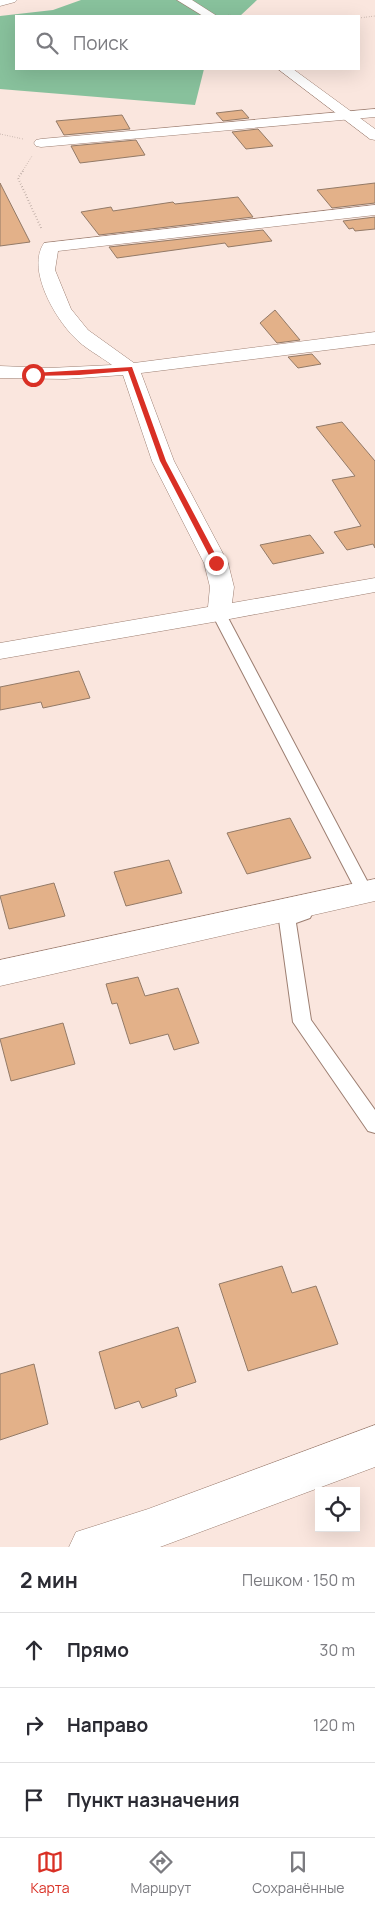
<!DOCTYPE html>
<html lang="ru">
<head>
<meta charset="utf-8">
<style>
  body { margin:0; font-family:Manrope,sans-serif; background:#f2f2f3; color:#2b2b33 }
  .controls { position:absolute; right:15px; bottom:15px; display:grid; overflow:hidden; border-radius:0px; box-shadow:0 5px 20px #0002 }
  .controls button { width:45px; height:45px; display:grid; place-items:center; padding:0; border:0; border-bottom:1px solid #e1e1e2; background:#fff; color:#2b2b33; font:25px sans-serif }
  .stop { position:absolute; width:15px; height:15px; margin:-11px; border:4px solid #d93025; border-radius:50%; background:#fff }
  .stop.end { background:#d93025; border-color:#fff; box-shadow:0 1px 5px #0008 }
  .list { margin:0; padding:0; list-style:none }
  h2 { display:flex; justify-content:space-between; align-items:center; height:65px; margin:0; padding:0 20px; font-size:21px }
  h2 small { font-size:16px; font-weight:400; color:#7c7c81 }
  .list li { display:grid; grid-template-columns:32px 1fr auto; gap:15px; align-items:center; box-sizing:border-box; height:75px; padding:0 20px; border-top:1px solid #e1e1e2 }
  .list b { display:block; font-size:19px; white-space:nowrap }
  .list em { font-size:16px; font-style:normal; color:#7c7c81 }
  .icon { flex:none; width:28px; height:28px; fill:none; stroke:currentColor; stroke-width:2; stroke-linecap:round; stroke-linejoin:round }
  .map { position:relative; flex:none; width:375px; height:1547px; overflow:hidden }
  .search { position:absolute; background:#fff; box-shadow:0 5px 20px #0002; left:15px; right:15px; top:15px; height:55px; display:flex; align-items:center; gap:12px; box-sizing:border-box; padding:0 18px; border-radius:0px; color:#7c7c81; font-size:19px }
  .sheet { height:290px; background:#fff }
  nav { display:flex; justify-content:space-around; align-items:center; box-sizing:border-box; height:70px; border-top:1px solid #e1e1e2; background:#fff; font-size:14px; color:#7c7c81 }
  nav a { display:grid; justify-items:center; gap:2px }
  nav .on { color:#d93025 }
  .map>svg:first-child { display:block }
  .forest { fill:#88c19c }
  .building { fill:#e3b189; stroke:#937a67 }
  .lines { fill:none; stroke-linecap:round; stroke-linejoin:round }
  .service-casing { stroke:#9d7f72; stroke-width:2 }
  .minor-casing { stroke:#9d7f72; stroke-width:1 }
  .tertiary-casing { stroke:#9d7f72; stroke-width:1 }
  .path-far1 { stroke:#9e8e87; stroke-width:1; stroke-dasharray:0.5 2; stroke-linecap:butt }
  .path { stroke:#9e8e87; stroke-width:2; stroke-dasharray:0.5 2.5; stroke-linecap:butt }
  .service { fill:#fff; fill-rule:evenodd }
  .minor { fill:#fff; fill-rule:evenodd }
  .tertiary { fill:#fff; fill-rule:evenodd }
  .route { fill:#d93025 }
</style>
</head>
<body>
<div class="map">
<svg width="375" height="1547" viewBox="0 0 375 1547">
  <rect width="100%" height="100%" fill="#fae6de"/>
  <path class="forest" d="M81,0H257L240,16H16V69H204L195,105L0,89V16L53,10Z"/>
  <path class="building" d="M242,110L249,118L223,121L216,113Z
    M122,115L130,129L64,135L56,121Z
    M258,129L273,146L246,149L232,132Z
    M136,140L145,155L80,163L71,146Z
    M0,183L30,242L0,246Z
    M375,183V203L332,208L317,190Z
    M238,197L253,217L99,235L81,212L111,207L113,211L173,202L175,204Z
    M375,217V229L355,231L353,228L349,229L343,221Z
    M263,230L272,241L228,247L225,243L117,258L109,247Z
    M275,310L300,340L277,343L260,323Z
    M312,354L321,364L298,368L288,357Z
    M342,422L375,461V548L373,544L347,550L334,532L361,526L332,480L355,476L316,427Z
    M310,535L324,553L273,564L260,545Z
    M79,671L90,698L43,708L41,702L0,710V687Z
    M290,818L311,858L247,874L227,833Z
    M169,860L182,893L126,906L114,872Z
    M54,883L65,916L9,929L0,896Z
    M138,977L145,996L178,988L199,1043L174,1050L168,1034L130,1044L117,1003L112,1004L106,984Z
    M63,1023L75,1064L11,1081L0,1039Z
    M282,1266L292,1293L316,1286L338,1344L248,1371L219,1284Z
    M178,1327L196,1382L175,1389L177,1396L142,1408L139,1401L115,1409L99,1352Z
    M34,1364L48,1424L0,1440V1374Z"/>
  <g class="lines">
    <defs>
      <path id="service" d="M219,610L226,614L373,892L371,896L356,901L350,899L348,895L350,891L355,889L212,614Z
        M304,908L310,910L312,914L310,918L296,923L311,1020L375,1110V1133L368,1131L293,1022L279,920L281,915Z"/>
      <path id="minor" d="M0,0H17L15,2L0,6Z
        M375,109V117L41,147L36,146L34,143L36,140L41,139Z
        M375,205V215L58,251L55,270L71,309L88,330L134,363L375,332V344L141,373L174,461L228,563L234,587L232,603L375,578V592L219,621L0,659V643L208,607L210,587L204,563L152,461L123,375L65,379L0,378V366L49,368L112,365C100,356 84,348 74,337C55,318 26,269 44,243Z
        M375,879V901L0,986V960Z
        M375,1425V1467L160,1547H69L76,1532L148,1509Z"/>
      <path id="tertiary" d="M177,0H192L217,16H203Z
        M278,69H293L375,129V140L370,139Z"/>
    </defs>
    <use href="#service" class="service-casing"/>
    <use href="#minor" class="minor-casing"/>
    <use href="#tertiary" class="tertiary-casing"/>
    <path class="path-far1" d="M228,15L238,16
      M359,18L375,16
      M0,134L23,139
      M22,172L32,156"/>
    <path class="path" d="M23,171L18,178L42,230"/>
    <use href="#service" class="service"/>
    <use href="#minor" class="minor"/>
    <use href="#tertiary" class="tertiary"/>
  </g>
  <path class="route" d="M132,367L166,461L220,563L219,564L213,563L160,461L128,371L79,375L33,376L31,375L33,373Z"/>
</svg>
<div class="controls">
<button><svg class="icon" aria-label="locate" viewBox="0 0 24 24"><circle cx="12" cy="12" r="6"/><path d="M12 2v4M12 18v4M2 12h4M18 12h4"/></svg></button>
</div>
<div class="stop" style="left:33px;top:375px"></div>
<div class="stop end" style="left:216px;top:563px"></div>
<div class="search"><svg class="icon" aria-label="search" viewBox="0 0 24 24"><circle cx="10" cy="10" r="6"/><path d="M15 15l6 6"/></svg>Поиск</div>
</div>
<section class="sheet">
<h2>2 мин<small>Пешком · 150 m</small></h2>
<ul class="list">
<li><svg class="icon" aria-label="ahead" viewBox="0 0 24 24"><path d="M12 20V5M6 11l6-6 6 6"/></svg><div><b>Прямо</b></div><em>30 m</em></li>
<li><svg class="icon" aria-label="right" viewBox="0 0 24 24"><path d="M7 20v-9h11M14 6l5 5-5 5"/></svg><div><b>Направо</b></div><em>120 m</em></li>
<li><svg class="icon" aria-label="arrive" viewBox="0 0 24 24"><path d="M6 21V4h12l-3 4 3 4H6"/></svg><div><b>Пункт назначения</b></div></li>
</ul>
</section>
<nav>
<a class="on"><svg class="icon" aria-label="map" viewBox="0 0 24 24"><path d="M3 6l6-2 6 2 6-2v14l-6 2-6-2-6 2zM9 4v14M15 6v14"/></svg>Карта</a>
<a><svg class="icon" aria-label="directions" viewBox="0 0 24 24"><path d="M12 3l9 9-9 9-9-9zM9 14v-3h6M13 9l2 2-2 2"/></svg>Маршрут</a>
<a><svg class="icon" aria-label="saved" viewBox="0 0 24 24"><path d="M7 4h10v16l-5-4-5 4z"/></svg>Сохранённые</a>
</nav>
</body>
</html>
